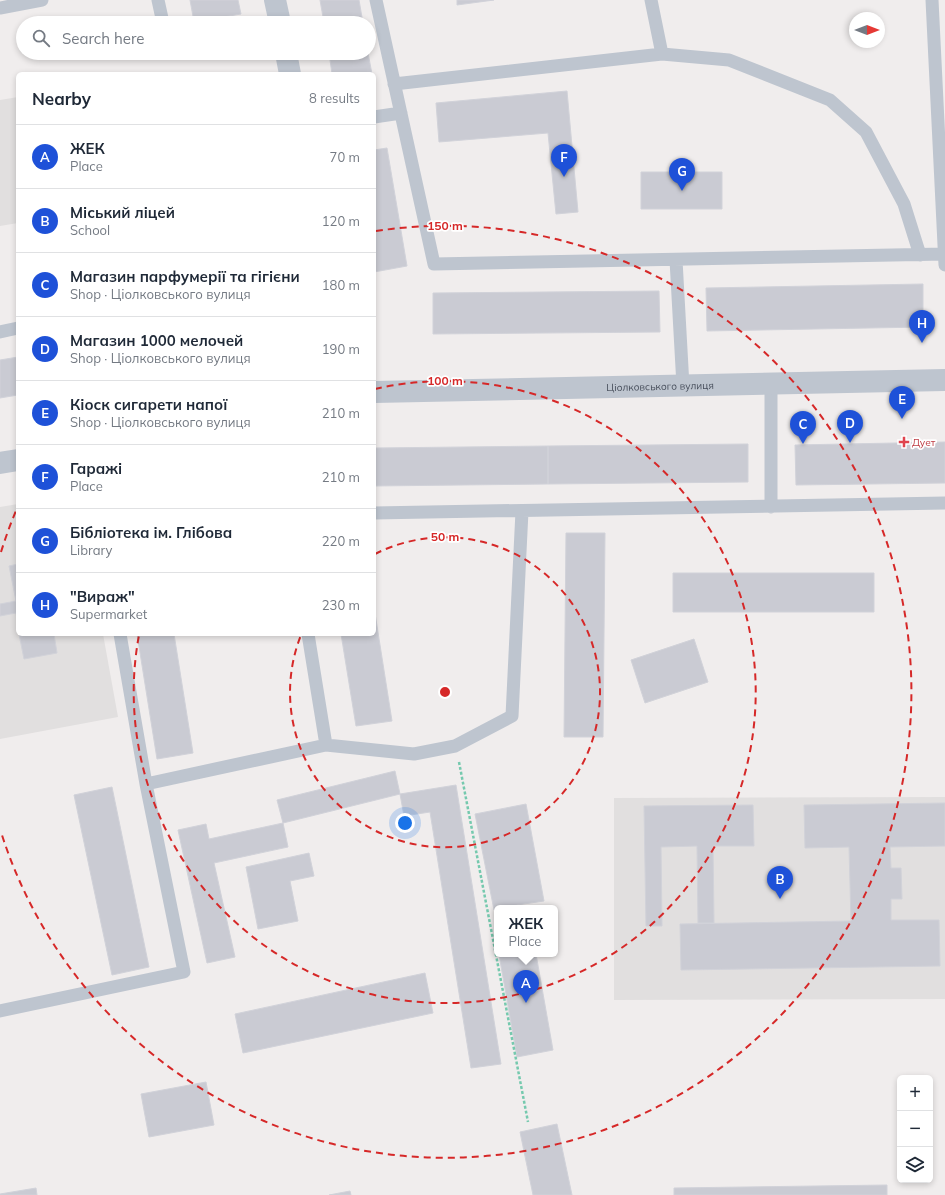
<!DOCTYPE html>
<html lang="en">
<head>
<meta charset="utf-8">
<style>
  body { margin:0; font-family:Mulish,sans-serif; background:#f6f6f7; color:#1f2937 }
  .controls { position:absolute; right:12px; bottom:12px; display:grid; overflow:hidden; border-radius:6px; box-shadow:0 2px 6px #0003 }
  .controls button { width:36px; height:36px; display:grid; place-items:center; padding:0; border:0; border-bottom:1px solid #e0e1e3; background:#fff; color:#1f2937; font:20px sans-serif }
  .compass { position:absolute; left:849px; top:12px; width:36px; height:36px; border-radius:50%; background:#fff; box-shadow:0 2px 6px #0003; rotate:90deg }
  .you { position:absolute; left:405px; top:823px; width:14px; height:14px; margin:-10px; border:3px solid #fff; border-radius:50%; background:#1a73e8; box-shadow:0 0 0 6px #1a73e833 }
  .badge { display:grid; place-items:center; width:26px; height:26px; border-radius:50%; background:#1e51d8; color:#fff; font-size:13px; font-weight:700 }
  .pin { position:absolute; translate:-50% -33px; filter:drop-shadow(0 1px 2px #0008) }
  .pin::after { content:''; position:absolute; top:21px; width:14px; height:12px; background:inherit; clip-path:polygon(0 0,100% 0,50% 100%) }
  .popup { position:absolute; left:494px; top:905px; width:64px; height:52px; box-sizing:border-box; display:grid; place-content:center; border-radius:6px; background:#fff; filter:drop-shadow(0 1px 3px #0005); font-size:13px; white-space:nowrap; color:#747a83 }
  .popup b { font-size:15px; color:#1f2937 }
  .popup::after { content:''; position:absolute; left:50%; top:100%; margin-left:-8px; border:8px solid transparent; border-top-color:#fff }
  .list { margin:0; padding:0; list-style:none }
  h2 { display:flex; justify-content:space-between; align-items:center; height:52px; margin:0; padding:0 16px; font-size:17px }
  h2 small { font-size:13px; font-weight:400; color:#747a83 }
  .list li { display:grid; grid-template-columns:26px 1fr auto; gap:12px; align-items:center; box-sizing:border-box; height:64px; padding:0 16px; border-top:1px solid #e0e1e3 }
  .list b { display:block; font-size:15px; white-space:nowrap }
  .list p { margin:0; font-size:13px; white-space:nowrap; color:#747a83 }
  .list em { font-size:13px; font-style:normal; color:#747a83 }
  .icon { flex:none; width:22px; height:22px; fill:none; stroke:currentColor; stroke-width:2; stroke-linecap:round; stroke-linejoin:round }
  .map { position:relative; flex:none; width:945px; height:1195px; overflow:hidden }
  .search { position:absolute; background:#fff; box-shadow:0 2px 6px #0003; left:16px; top:16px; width:360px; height:44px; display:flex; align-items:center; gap:10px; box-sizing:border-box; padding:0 14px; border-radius:22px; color:#747a83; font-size:15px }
  .panel { position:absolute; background:#fff; box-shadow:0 2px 6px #0003; left:16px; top:72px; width:360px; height:564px; border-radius:6px }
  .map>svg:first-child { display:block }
  .education { fill:#e1dfdf }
  .building { fill:#cacbd3; stroke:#d1d2d9 }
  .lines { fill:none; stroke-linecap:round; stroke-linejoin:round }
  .path { stroke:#75c9ae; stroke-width:2.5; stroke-dasharray:3 2; stroke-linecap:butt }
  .service { stroke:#bec5cf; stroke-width:13 }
  .minor { stroke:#bec5cf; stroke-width:22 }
  .ring { fill:none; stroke:#d62828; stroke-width:2; stroke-dasharray:7 5 }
  .health-dot { fill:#e0444e; stroke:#fff; stroke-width:1.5 }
  .labels { text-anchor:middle; stroke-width:3.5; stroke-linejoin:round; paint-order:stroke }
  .street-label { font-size:10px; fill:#464d5a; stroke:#fff }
  .health-label { font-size:10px; fill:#be3a42; stroke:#fff; text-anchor:start }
  .centre { fill:#d62828; stroke:#fff; stroke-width:2 }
  .ring-label { font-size:12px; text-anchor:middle; font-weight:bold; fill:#d62828; stroke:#fff; stroke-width:3.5; stroke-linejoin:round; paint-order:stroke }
</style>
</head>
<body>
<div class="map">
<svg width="945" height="1195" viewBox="0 0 945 1195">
  <rect width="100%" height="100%" fill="#f0eded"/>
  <path class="education" d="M18,97V223L0,226V100Z
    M18,504V634H103L118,717L0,739V507Z
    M945,797V999L614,1000V798Z"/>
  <path class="building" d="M190,0H238L241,14L194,22Z
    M320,0H359L363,23H324Z
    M457,0H494L457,5Z
    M329,53H368L372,74H332Z
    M567,91L578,212L556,214L548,133L439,142L436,103Z
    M387,148L407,266L374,272V150Z
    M641,172H722V209H641Z
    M923,284V327L707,331L706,288Z
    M659,291L660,332L433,334V293Z
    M18,357V395L0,398V360Z
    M945,442V483L796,485L795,445Z
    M748,444V482L548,484V446Z
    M548,446V484L374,486V448Z
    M566,533H605L603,737H564Z
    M18,564V626L16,613L0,616V604L16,601L9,566Z
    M673,573H874V612H673Z
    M374,607L392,721L356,726L341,634H374Z
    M19,634H54L57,653L24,659Z
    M137,634H174L193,753L157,759Z
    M694,639L708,682L645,703L631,660Z
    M395,771L400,794L283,823L277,800Z
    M456,785L501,1064L471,1068L430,812L404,816L400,794Z
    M112,787L149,967L112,975L74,795Z
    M945,803V846L890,847L891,868H901L902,899H891V920H939L940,966L681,970L680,924L851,921L849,847L805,848L804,805Z
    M526,804L544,901L497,908L494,910L475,814Z
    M753,805L754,846H713L714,923H698L697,846L661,847L662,926H646L644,806Z
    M283,823L288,847L214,863L235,957L207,963L178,830L206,824L209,839Z
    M309,853L314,876L290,881L298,921L258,929L246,867Z
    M507,954H536L553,1050L517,1057L499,955Z
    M425,973L433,1013L243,1053L235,1014Z
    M206,1082L214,1125L149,1137L141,1094Z
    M557,1124L572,1195H533L520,1132Z
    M887,1185V1195H674V1188Z
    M36,1188L37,1195H0V1194Z
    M350,1191L351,1195H329Z"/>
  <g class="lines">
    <path class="path" d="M459,762L528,1122"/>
    <path class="service" d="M158,0L163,23
      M376,0L434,264L945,254
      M651,0L662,54L729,60L830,100L866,132L904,204L920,255
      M932,0L945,265
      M0,8L42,0
      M394,84L662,54
      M374,117L401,113
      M676,260L683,386
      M0,332L18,328
      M771,384V507
      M374,513L945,503
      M308,634L326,745
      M146,784L326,745L414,754L455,746L512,716L522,511
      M0,1011L184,972L146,784L120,634"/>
    <g class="minor">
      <path d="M275,0L280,23"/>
      <path d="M286,53L290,74"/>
      <path id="s1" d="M374,392L945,380"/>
      <path d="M0,463L18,460"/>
    </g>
  </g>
  <g class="ring">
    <path d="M375 554A155 155 0 1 1 301 635"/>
    <path d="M375 389A311 311 0 1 1 139 635"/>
    <path d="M1 552A466 466 0 0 1 18 506M376 231A466 466 0 1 1 1 832"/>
  </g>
  <path class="health-dot" d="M902 436h4v4h4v4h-4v4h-4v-4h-4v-4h4z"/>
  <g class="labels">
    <g class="street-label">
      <text dy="4" stroke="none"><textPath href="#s1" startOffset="286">Ціолковського вулиця</textPath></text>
    </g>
    <g class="health-label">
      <text x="912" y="446">Дует</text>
    </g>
  </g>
  <circle cx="445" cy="692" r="6" class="centre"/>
  <g class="ring-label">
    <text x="445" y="230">150 m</text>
    <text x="445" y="385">100 m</text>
    <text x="445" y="541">50 m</text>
  </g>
</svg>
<div class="controls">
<button>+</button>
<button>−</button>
<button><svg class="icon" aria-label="layers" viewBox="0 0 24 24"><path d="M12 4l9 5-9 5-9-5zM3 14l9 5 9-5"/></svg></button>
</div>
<svg class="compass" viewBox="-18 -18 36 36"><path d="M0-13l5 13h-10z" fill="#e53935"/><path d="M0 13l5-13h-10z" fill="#747a83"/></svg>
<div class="you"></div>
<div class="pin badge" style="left:526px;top:1003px">A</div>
<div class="popup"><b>ЖЕК</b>Place</div>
<div class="pin badge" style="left:780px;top:899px">B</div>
<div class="pin badge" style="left:803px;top:444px">C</div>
<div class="pin badge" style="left:850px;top:443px">D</div>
<div class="pin badge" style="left:902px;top:419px">E</div>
<div class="pin badge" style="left:564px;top:177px">F</div>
<div class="pin badge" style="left:682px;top:191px">G</div>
<div class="pin badge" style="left:922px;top:343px">H</div>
<div class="search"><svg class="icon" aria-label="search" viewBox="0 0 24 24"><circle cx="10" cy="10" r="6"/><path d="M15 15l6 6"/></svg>Search here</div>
<section class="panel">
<h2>Nearby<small>8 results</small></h2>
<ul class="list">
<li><span class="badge">A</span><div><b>ЖЕК</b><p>Place</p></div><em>70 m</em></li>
<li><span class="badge">B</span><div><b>Міський ліцей</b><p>School</p></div><em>120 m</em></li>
<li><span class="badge">C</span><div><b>Магазин парфумерії та гігієни</b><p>Shop · Ціолковського вулиця</p></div><em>180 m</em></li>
<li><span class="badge">D</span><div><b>Магазин 1000 мелочей</b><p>Shop · Ціолковського вулиця</p></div><em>190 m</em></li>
<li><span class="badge">E</span><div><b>Кіоск сигарети напої</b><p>Shop · Ціолковського вулиця</p></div><em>210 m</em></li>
<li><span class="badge">F</span><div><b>Гаражі</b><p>Place</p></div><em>210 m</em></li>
<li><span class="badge">G</span><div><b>Бібліотека ім. Глібова</b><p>Library</p></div><em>220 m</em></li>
<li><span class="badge">H</span><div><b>&quot;Вираж&quot;</b><p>Supermarket</p></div><em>230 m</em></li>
</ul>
</section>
</div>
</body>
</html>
